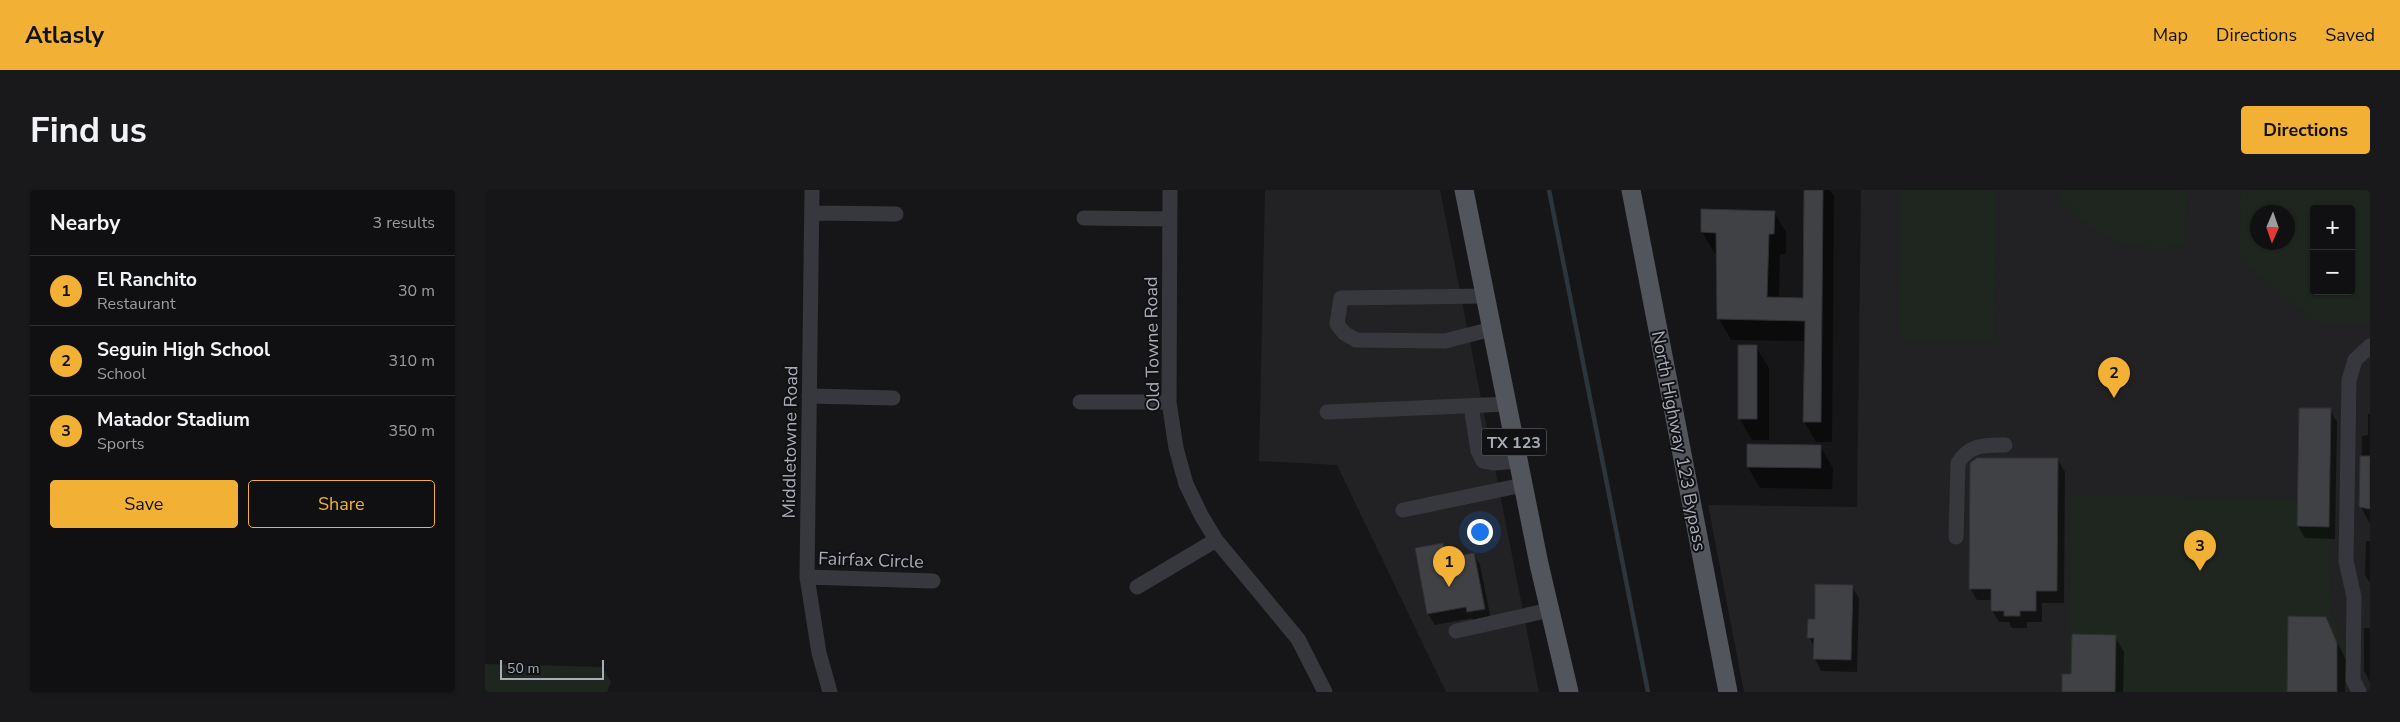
<!DOCTYPE html>
<html lang="en">
<head>
<meta charset="utf-8">
<style>
  body { margin:0; font-family:"Nunito Sans",sans-serif; background:#19191b; color:#f1f3f6 }
  .controls { position:absolute; right:15px; top:15px; display:grid; overflow:hidden; border-radius:5px; box-shadow:0 1px 4px #0004 }
  .controls button { width:45px; height:45px; display:grid; place-items:center; padding:0; border:0; border-bottom:1px solid #303032; background:#101012; color:#f1f3f6; font:25px sans-serif }
  .compass { position:absolute; left:1765px; top:15px; width:45px; height:45px; border-radius:50%; background:#101012; box-shadow:0 1px 4px #0004; rotate:182deg }
  .scale { position:absolute; left:15px; bottom:12px; width:104px; box-sizing:border-box; padding-left:5px; border:2px solid #a8adb8; border-top:0; font-size:14px; line-height:18px; white-space:nowrap; color:#a8adb8; -webkit-text-stroke:4px #111113; paint-order:stroke }
  .you { position:absolute; left:994px; top:341px; width:18px; height:18px; margin:-12px; border:4px solid #fff; border-radius:50%; background:#1a73e8; box-shadow:0 0 0 8px #1a73e833 }
  .badge { display:grid; place-items:center; width:32px; height:32px; border-radius:50%; background:#f2b134; color:#111; font-size:16px; font-weight:700 }
  .pin { position:absolute; translate:-50% -41px; filter:drop-shadow(0 1px 2px #0008) }
  .pin::after { content:''; position:absolute; top:26px; width:18px; height:15px; background:inherit; clip-path:polygon(0 0,100% 0,50% 100%) }
  .list { margin:0; padding:0; list-style:none }
  h2 { display:flex; justify-content:space-between; align-items:center; height:65px; margin:0; padding:0 20px; font-size:21px }
  h2 small { font-size:16px; font-weight:400; color:#9c9d9f }
  .list li { display:grid; grid-template-columns:32px 1fr auto; gap:15px; align-items:center; box-sizing:border-box; height:70px; padding:0 20px; border-top:1px solid #303032 }
  .list b { display:block; font-size:19px; white-space:nowrap }
  .list p { margin:0; font-size:16px; white-space:nowrap; color:#9c9d9f }
  .list em { font-size:16px; font-style:normal; color:#9c9d9f }
  .actions { display:flex; gap:10px; padding:15px 20px }
  .actions a { flex:1; padding:11px 0; border:1px solid #f2b134; border-radius:5px; text-align:center; font-size:18px; color:#f2b134 }
  .actions .main { background:#f2b134; color:#111 }
  .map { position:relative; flex:none; width:1885px; height:502px; overflow:hidden; border-radius:5px }
  header { display:flex; align-items:center; gap:30px; box-sizing:border-box; height:70px; padding:0 25px; background:#f2b134; color:#111 }
  header strong { font-size:24px }
  nav { display:flex; gap:28px; margin-inline-start:auto; font-size:18px }
  .intro { display:flex; align-items:center; justify-content:space-between; box-sizing:border-box; height:120px; padding:0 30px }
  h1 { margin:0; font-size:35px }
  .button { padding:12px 22px; border-radius:5px; background:#f2b134; color:#111; font-size:18px; font-weight:700 }
  main { display:flex; gap:30px; padding:0 30px }
  aside { flex:1; background:#101012; border-radius:5px; box-shadow:0 1px 4px #0004 }
  .map>svg:first-child { display:block }
  .built { fill:#222225; fill-rule:evenodd }
  .green { fill:#1e261f; fill-rule:evenodd }
  .shadow { fill:#0007 }
  .lines { fill:none; stroke-linecap:round; stroke-linejoin:round }
  .stream { stroke:#2c353c; stroke-width:4.5 }
  .building { fill:#404145; stroke:#303034 }
  .minor { stroke:#37383d; stroke-width:15 }
  .major { stroke:#53555c; stroke-width:19 }
  .labels { text-anchor:middle; stroke-width:4; stroke-linejoin:round; paint-order:stroke }
  .shield { fill:#111113; stroke:#7b7e86; stroke-width:1 }
  .shield-label { font-size:16px; font-weight:bold; fill:#a8adb8 }
  .street-label { font-size:18px; fill:#a8adb8; stroke:#111113 }
</style>
</head>
<body>
<header>
<strong>Atlasly</strong>
<nav><a>Map</a><a>Directions</a><a>Saved</a></nav>
</header>
<div class="intro"><h1>Find us</h1><a class="button">Directions</a></div>
<main>
<aside>
<h2>Nearby<small>3 results</small></h2>
<ul class="list">
<li><span class="badge">1</span><div><b>El Ranchito</b><p>Restaurant</p></div><em>30 m</em></li>
<li><span class="badge">2</span><div><b>Seguin High School</b><p>School</p></div><em>310 m</em></li>
<li><span class="badge">3</span><div><b>Matador Stadium</b><p>Sports</p></div><em>350 m</em></li>
</ul>
<div class="actions"><a class="main">Save</a><a>Share</a></div>
</aside>
<div class="map">
<svg width="1885" height="502" viewBox="0 0 1885 502">
  <rect width="100%" height="100%" fill="#161618"/>
  <path class="built" d="M780,0H955L1054,502H961L852,275L774,271Z
    M1376,0H1885V502H1259L1223,315L1372,317ZM1829,19H1866V101H1829ZM1772,22H1802V52H1772Z"/>
  <path class="green" d="M1416,0H1511L1509,152L1415,151Z
    M1570,0H1702L1700,57C1683,56 1663,59 1646,55C1615,49 1587,25 1570,0Z
    M1756,0H1885V132H1830L1754,69ZM1829,19H1866V101H1829ZM1772,22H1802V52H1772Z
    M1587,305L1813,309L1812,336L1844,337L1846,426L1859,451L1858,502H1582Z
    M0,474L117,477L126,492L122,502H0Z"/>
  <path class="shadow" d="M1320,0H1345L1349,6L1347,252H1331L1319,231L1321,151L1246,150L1234,129L1233,63H1229L1217,42V20L1289,22L1301,42V64H1295L1294,108L1319,109Z
    M1271,157L1284,178V250H1267L1255,229Z
    M1845,220L1852,232L1850,349L1820,348L1813,336Z
    M1883,224H1885V334L1876,317L1877,246L1883,245Z
    M1335,256L1348,278L1347,299L1275,298L1263,277Z
    M1573,270L1580,282L1579,413H1557V432H1542V438H1527L1524,432H1514L1507,420V410H1492L1485,398Z
    M1881,351H1885V393L1880,385Z
    M957,355L964,369L989,364L995,375L1006,430L989,433L987,428L950,435L943,424L931,359Z
    M1367,397L1374,408L1372,482L1336,481L1330,469V458L1324,447L1331,431Z
    M1840,428L1861,470L1860,502H1803Z
    M1879,438H1885V492L1879,481Z
    M1630,447L1639,462L1638,502H1578L1588,485Z"/>
  <g class="lines">
    <path class="stream" d="M1064,0L1163,502"/>
  </g>
  <path class="building" d="M1319,0H1338L1336,232H1318L1320,131L1232,129L1231,43L1216,42V19L1290,21L1289,44H1284L1282,107L1318,108Z
    M1253,155H1272V229H1253Z
    M1814,218H1846L1844,337L1812,336Z
    M1262,254L1336,255V278L1262,277Z
    M1875,266H1885V319L1874,317Z
    M1492,268H1573L1572,401H1551V421H1535V426H1519V421H1506V399H1484L1485,273Z
    M958,353L960,368L989,363L1000,419L982,422L981,417L942,424L930,358Z
    M1330,394L1368,395L1366,470L1328,469L1329,448H1322L1323,429H1330Z
    M1803,426L1841,427L1852,453V502H1802Z
    M1587,444L1631,445L1630,502H1577V484H1586Z"/>
  <g class="lines">
    <path class="minor" d="M327,0L322,387L334,463L345,502
      M685,0L684,212L691,258L701,294L716,325L731,350L813,449L840,502
      M327,23L411,24
      M599,28L685,29
      M1001,106L856,108L852,134L859,143L871,150L960,151L1007,139
      M324,206L408,208
      M595,212H684
      M986,216L993,261L998,271L1010,273L1033,271
      M842,222L1022,214
      M918,320L1038,295
      M1471,347L1473,273C1485,254 1500,255 1520,255
      M322,387L448,391
      M652,397L731,350
      M971,441L1065,420
      M1874,501L1868,490L1869,407L1861,371L1864,190L1870,170L1885,156"/>
    <path class="major" d="M979,0L1054,374L1084,502
      M1146,0L1243,502"/>
  </g>
  <g class="labels">
    <rect class="shield" x="996.5" y="238.5" width="65" height="27" rx="4"/>
    <g class="shield-label">
      <text x="1029" y="258">TX 123</text>
    </g>
    <g class="street-label">
      <text transform="translate(667 154) rotate(-91)" y="6">Old Towne Road</text>
      <text transform="translate(1194 251) rotate(79)" y="6">North Highway 123 Bypass</text>
      <text transform="translate(305 252) rotate(-89)" y="6">Middletowne Road</text>
      <text transform="translate(386 370) rotate(2)" y="6">Fairfax Circle</text>
    </g>
  </g>
</svg>
<div class="controls">
<button>+</button>
<button>−</button>
</div>
<svg class="compass" viewBox="-18 -18 36 36"><path d="M0-13l5 13h-10z" fill="#e53935"/><path d="M0 13l5-13h-10z" fill="#9c9d9f"/></svg>
<div class="scale">50 m</div>
<div class="you"></div>
<div class="pin badge" style="left:964px;top:397px">1</div>
<div class="pin badge" style="left:1629px;top:208px">2</div>
<div class="pin badge" style="left:1715px;top:381px">3</div>
</div>
</main>
</body>
</html>
